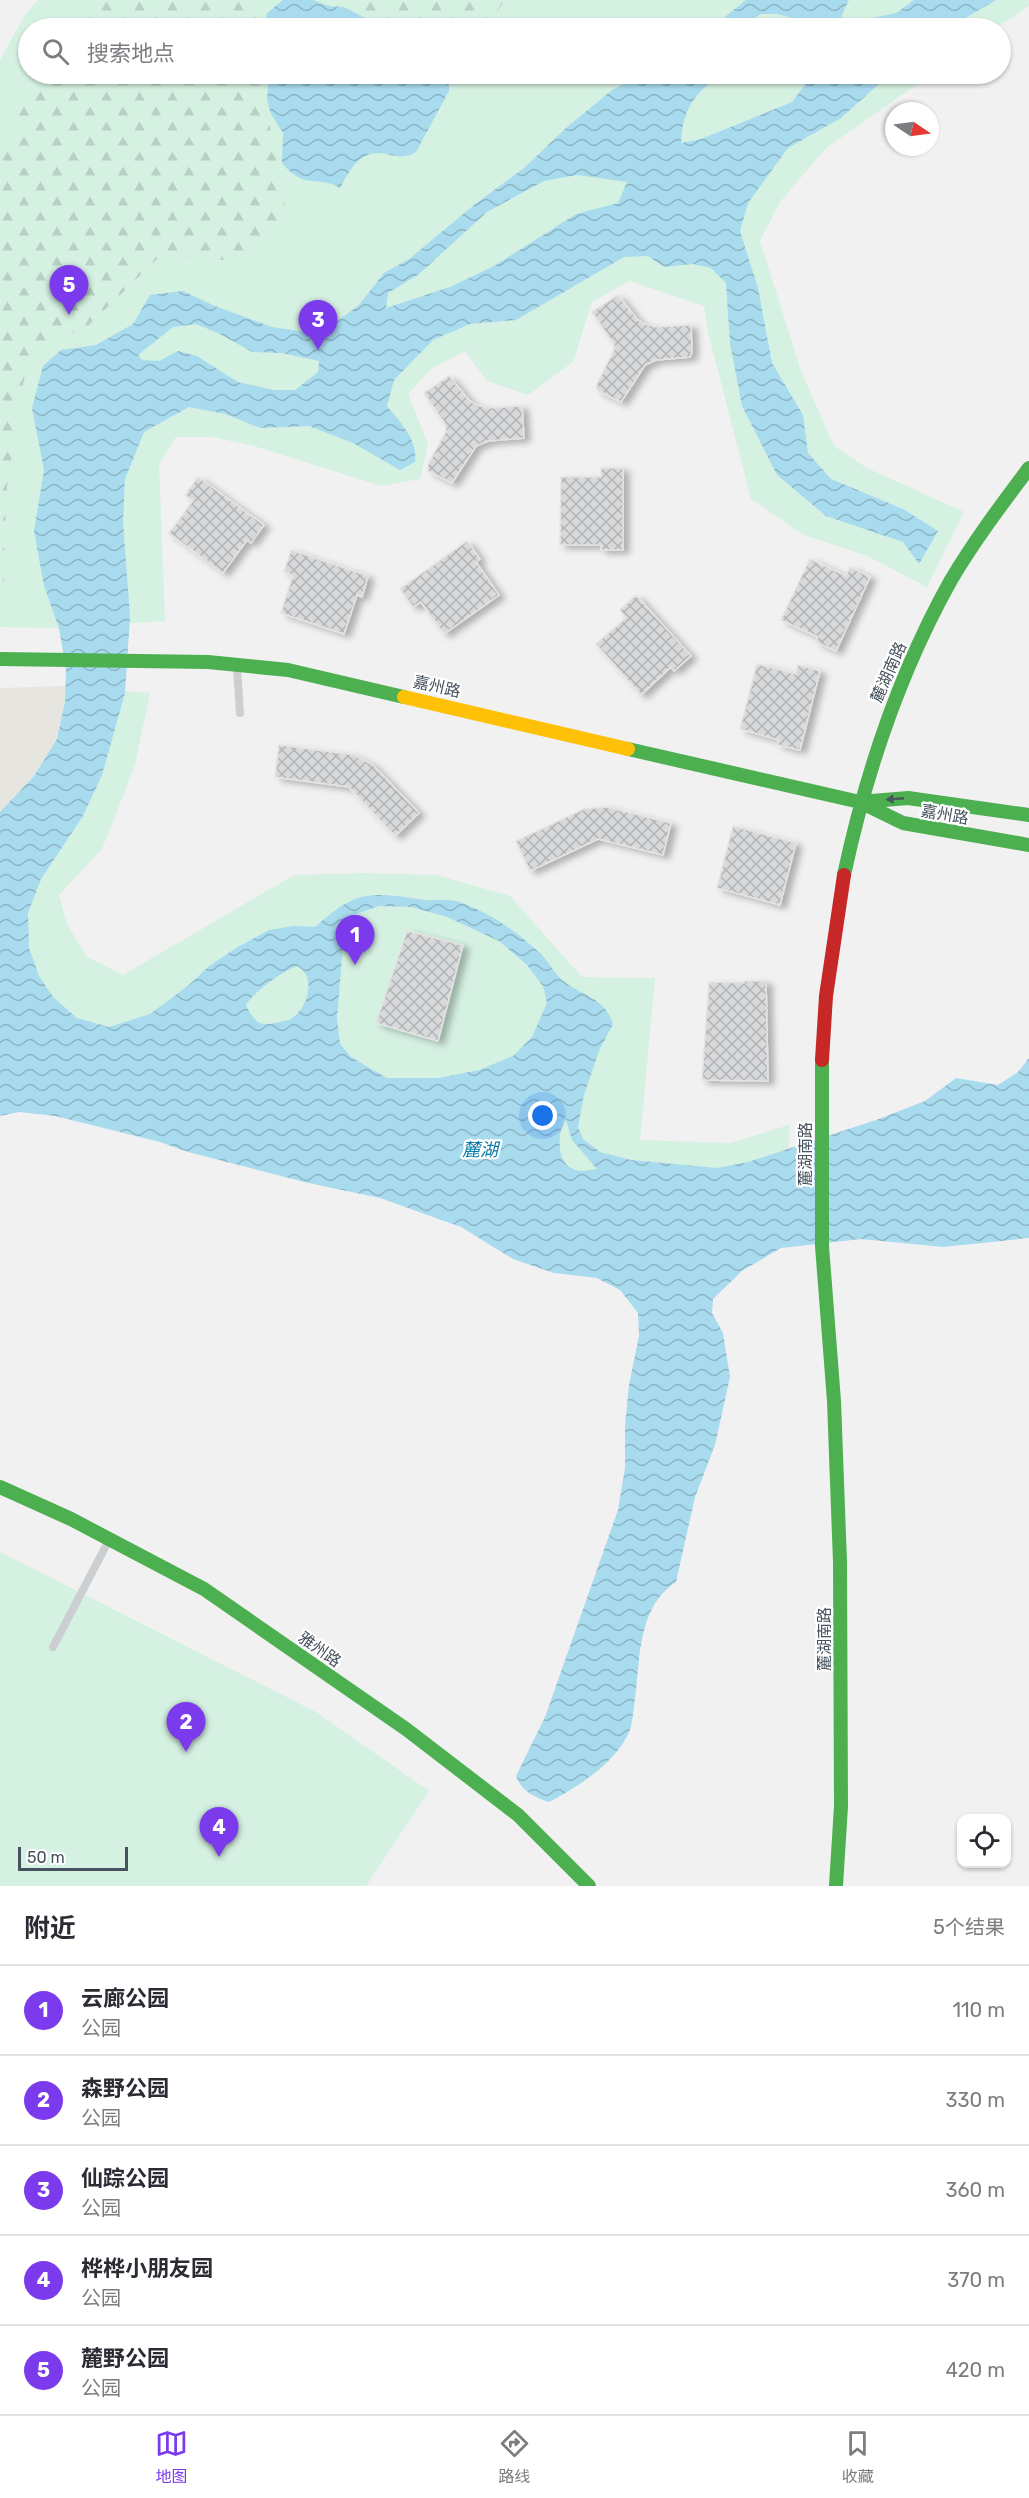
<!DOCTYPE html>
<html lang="zh">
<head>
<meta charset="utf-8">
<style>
  body { margin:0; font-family:Rubik,"Noto Sans SC",sans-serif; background:#f7f7f7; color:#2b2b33 }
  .controls { position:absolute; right:18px; bottom:18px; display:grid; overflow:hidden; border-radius:12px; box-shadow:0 2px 4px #0004 }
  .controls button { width:54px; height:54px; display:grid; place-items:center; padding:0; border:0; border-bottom:2px solid #e1e1e2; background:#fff; color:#2b2b33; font:30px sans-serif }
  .compass { position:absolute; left:885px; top:102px; width:54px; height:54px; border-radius:50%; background:#fff; box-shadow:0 2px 4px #0004; rotate:103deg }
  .scale { position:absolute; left:18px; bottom:15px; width:110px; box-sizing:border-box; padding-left:6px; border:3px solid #47525e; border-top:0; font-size:16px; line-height:21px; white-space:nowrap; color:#47525e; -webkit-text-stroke:4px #fff; paint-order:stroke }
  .you { position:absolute; left:543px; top:1116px; width:21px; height:21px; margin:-15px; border:4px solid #fff; border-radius:50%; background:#1a73e8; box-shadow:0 0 0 9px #1a73e833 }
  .badge { display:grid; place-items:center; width:39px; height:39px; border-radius:50%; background:#7c3aed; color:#fff; font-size:20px; font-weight:700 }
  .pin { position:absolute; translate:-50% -50px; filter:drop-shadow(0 2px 3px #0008) }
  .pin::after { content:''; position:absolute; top:32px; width:21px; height:18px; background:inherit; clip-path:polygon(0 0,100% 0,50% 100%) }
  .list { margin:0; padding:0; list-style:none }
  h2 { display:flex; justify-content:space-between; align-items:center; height:78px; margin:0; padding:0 24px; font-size:26px }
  h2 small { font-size:20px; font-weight:400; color:#7c7c81 }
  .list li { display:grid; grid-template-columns:39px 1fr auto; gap:18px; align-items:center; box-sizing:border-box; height:90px; padding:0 24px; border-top:2px solid #e1e1e2 }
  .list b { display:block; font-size:22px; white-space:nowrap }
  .list p { margin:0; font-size:20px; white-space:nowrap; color:#7c7c81 }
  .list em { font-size:20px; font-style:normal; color:#7c7c81 }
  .icon { flex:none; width:33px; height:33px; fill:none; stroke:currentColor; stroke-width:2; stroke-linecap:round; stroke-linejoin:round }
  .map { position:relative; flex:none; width:1029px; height:1886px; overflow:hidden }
  .search { position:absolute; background:#fff; box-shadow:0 2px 4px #0004; left:18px; right:18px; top:18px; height:66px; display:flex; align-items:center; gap:15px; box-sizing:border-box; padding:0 21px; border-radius:33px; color:#7c7c81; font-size:22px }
  .sheet { height:528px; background:#fff }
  nav { display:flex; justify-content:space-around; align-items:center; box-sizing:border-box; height:84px; border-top:2px solid #e1e1e2; background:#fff; font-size:16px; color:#7c7c81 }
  nav a { display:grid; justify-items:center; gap:3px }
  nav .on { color:#7c3aed }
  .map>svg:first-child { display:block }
  .commercial { fill:#e6e5df }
  .green { fill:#d5f1e2 }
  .forest { fill:url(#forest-firs) }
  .water { fill:url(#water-waves); fill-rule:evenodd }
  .building { fill:url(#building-cross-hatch); stroke:#e3e3e4; stroke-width:1.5; filter:url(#shadow) }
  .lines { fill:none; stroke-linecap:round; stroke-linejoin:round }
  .lane { stroke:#cccfd2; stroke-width:8 }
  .fast { stroke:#4caf50; stroke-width:14 }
  .slow { stroke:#ffc107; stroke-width:14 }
  .jam { stroke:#c62828; stroke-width:14 }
  .oneway { fill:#47575d }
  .labels { text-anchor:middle; stroke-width:4.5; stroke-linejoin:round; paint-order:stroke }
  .street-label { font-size:16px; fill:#47525e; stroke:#fff }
  .water-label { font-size:18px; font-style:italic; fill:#097ba8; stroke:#fff }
</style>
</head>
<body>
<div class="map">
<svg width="1029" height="1886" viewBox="0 0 1029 1886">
  <defs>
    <pattern id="forest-firs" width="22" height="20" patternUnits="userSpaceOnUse" patternTransform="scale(1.5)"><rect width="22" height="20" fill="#d5f1e2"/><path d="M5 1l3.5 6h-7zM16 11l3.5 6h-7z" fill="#b8d1c4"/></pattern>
    <pattern id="water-waves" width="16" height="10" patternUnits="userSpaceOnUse" patternTransform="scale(1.5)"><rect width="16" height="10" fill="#a9dbef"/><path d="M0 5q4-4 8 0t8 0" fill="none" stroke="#8bb4c5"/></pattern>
    <pattern id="building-cross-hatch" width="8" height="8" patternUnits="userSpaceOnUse" patternTransform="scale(1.5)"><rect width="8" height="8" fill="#d8d9db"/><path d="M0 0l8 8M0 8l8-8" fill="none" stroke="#b1b3b5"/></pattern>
    <filter id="shadow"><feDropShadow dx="6" dy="3.5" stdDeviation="3" flood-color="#0004"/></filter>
  </defs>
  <rect width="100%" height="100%" fill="#f1f1f1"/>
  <path class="commercial" d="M65,686V702L57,739L34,776L0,812V688Z"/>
  <path class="green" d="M38,0H1029V6L996,28H28V74H932L826,148L780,202L760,241L801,371L834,446L867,468L964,512L927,587L867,556L804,535L751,499L708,332L704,306L629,281L592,302L573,362L528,395L487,381L465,351L431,369L408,394L428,444L420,479L381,486L254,446L212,437H176L159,465L165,621L59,628L0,627V60L25,15Z
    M65,686L150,693L135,765L102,849L59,895L67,924L86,956L123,975L294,875L364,873L437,875L510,896L582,977L655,978L640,1140L730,1143L789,1125L787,1218L719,1249L36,1047L0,812C38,771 64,745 65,686Z
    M0,1552L316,1712L429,1791L366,1886H0Z"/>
  <path class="forest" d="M95,0H262L257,3L256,28H77Z
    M346,0H504C488,40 420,33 387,21C373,15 359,7 346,0Z
    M43,74H257L287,197L270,244L239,261L160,256L88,326L51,344L24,379L7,486L3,574L8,597H0V156L12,143L22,99Z"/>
  <path class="water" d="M283,0H313L328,6L344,7L371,21L392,28H265L267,13Z
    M746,0H849L841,17L858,21L896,13L914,0H996L948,28H798L801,26L796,19L777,14H761L737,28H711Z
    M269,74H448L449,91L416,152C406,158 398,157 387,154C361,148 351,168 340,188C316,174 305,191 282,163L283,133L271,114L267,100Z
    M644,74H729C697,85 682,110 681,143L701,139L792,102L810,78L804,74H890L841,118L788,148L748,203L740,231L758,288L772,363L803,415L808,453L831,479L903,509L938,531L919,564L903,542L826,516L777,475L742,406L730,343L726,283L711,268L693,264L664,267L648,256L624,257L516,320L470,324L433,340L394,380L387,406C401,423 418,440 415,462L400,470L353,443L309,426L260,428L225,414L189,407L144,432L125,479L123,521L130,617L125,693L102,775L83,816L41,879L28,913L29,948L39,976L53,997L77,1018L109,1027L150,1014L189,985L208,967L236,948L269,930L293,926L315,927C354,892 367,891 418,899C431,902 447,898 459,902C490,912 520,934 543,956C549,963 553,971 560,978C579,996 604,995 613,1024L599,1051L584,1095L578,1127L583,1139L600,1152L631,1160L717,1168L748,1162L876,1120L925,1101L956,1078L998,1085L1018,1072L1029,1058V1238L943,1247L861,1239L781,1248L742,1271L713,1299L712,1313L723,1333L730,1377L715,1445L695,1497L676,1582C635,1609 641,1664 634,1707C633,1714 632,1723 630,1730C617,1762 578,1787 549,1802C534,1797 522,1792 516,1776L545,1717L618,1510L625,1468V1425L629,1385L639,1336L638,1313L620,1290L597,1278L554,1273L513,1259L461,1227L380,1198L304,1182L188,1152L160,1142L55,1116L19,1112L0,1116V812L34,776L57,739L65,702L66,670L59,628L44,586L34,531L44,470L32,408L43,366L61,350L96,345L133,324L150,295L183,291L215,306L272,327L320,334L359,305L384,273L409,259L474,205L524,168L566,128L612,90ZM577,175L627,182L618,203L576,214L494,266L450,287L386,308L388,293L418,275L487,212L544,181ZM196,324L220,334L252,352L282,353L319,361L318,372L295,390H274L238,382L197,356L178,351L159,361L142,360L138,355L173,327ZM379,906L411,907L447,917L499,941L527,965L543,986L547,1003L532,1037L513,1056L479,1070L439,1078H387L351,1057L340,1044L337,1018L343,946L336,937L348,917ZM297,966C317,976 308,1008 292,1018C287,1022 280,1021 274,1023C259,1027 252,1019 246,1005C256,990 280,973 297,966ZM565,1117L572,1140L597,1169C589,1170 580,1173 573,1169C554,1161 559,1131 565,1117Z"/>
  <path class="building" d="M618,295L637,319L644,324L657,327L691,325L692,352L690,357L656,360L645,365L621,402L597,390V384L614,350V344L592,312Z
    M449,376L469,400L476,405L488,408L522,406L524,438L488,441L476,446L452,483L428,471V465L446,431V425L424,393Z
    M601,468H623V550H601V545H560L561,477H601Z
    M198,477L264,525L251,543L247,540L223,573L169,533L193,501L185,495Z
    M467,541L480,559L476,562L499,595L444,634L421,602L413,607L400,589Z
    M291,550L368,576L362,597L357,595L344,634L281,613L293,575L284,572Z
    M810,559L846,576L850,567L870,577L836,651L816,642L818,637L781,620Z
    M636,595L691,656L674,671L671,667L641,695L596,644L626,618L620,610Z
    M757,664L796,674L798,665L820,671L800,750L778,745L779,740L740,729Z
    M279,745L354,755L373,765L419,813L395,836L349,787L275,777Z
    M606,807L671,823L663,855L598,839L530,871L516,841L584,809Z
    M733,826L796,843L780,905L717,888Z
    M407,931L463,945L438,1041L376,1023Z
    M744,981H766L768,1081L702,1080L709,982L744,983Z"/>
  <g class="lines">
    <path class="lane" d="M237,668L240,713
      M53,1647L108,1542"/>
    <path class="fast" d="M0,659L208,662L288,670L404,697
      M628,749L860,802
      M1029,815L908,798L860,802L903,823L1029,845
      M844,875C866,772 899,673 951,580C974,541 1002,504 1029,468
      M822,1060V1246L834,1401L840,1562L841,1806L836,1886
      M0,1487L71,1519L204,1589L406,1729L518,1815L589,1886"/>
    <path class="slow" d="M404,697L628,749"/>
    <path class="jam" d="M822,1060L826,996L844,875"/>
  </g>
  <defs><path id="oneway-solid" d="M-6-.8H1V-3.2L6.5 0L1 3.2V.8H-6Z" transform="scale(1.5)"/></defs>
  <use class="oneway" href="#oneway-solid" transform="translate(895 799) rotate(175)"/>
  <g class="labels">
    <g class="street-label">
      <text transform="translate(888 672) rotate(-66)" y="6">麓湖南路</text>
      <text transform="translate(437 686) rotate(13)" y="6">嘉州路</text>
      <text transform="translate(945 814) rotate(10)" y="6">嘉州路</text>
      <text transform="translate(805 1154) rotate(-90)" y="6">麓湖南路</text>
      <text transform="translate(824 1639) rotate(-90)" y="6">麓湖南路</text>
      <text transform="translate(320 1649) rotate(35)" y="6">雅州路</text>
    </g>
    <g class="water-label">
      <text x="480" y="1156">麓湖</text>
    </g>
  </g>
</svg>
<div class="controls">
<button><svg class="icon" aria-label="locate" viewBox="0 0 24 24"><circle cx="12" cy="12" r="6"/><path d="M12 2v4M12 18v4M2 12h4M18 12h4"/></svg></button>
</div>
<svg class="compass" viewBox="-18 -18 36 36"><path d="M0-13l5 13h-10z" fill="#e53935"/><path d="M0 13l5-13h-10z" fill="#7c7c81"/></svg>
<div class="scale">50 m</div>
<div class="you"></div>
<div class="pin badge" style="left:355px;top:965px">1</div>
<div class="pin badge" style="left:186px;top:1752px">2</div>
<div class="pin badge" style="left:318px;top:350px">3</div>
<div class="pin badge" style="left:219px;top:1857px">4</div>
<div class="pin badge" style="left:69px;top:315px">5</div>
<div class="search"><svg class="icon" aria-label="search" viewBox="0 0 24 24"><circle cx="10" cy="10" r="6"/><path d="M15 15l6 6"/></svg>搜索地点</div>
</div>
<section class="sheet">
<h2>附近<small>5个结果</small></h2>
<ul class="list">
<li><span class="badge">1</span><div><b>云廊公园</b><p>公园</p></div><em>110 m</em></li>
<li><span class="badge">2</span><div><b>森野公园</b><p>公园</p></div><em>330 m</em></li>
<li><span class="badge">3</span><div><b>仙踪公园</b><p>公园</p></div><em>360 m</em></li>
<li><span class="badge">4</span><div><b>桦桦小朋友园</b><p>公园</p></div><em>370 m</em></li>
<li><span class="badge">5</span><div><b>麓野公园</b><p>公园</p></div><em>420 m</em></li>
</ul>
</section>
<nav>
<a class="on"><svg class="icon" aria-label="map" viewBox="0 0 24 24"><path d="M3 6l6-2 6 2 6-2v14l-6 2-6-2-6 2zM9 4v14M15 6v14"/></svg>地图</a>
<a><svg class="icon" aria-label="directions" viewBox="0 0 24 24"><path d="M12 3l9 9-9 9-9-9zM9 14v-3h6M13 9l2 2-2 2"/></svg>路线</a>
<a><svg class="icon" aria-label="saved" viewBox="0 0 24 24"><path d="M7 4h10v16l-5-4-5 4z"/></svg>收藏</a>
</nav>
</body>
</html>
